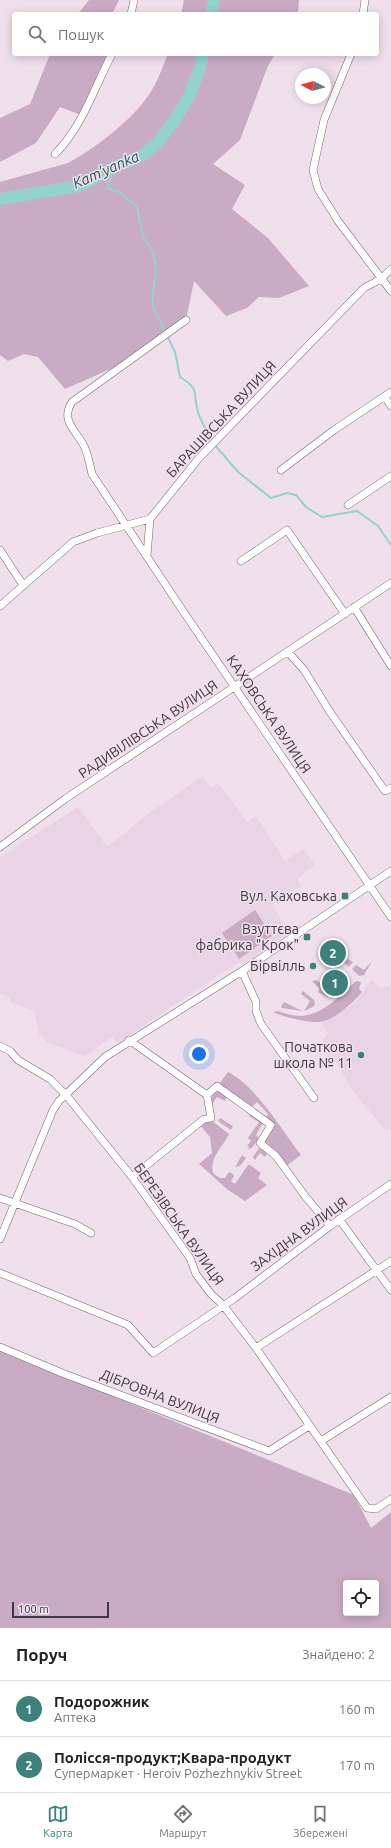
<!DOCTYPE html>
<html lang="uk">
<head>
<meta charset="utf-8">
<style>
  body { margin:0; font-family:Ubuntu,sans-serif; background:#f2f2f2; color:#202124 }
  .controls { position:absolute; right:12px; bottom:12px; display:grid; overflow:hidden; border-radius:4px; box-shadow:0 2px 10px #0003 }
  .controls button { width:36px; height:36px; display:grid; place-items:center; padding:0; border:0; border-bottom:1px solid #e0e0e0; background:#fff; color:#202124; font:20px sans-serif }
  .compass { position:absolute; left:295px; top:68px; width:36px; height:36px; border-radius:50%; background:#fff; box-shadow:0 2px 10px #0003; rotate:276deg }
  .scale { position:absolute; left:12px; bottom:10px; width:97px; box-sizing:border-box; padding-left:4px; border:2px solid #3f393e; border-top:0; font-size:11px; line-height:14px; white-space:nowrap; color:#3f393e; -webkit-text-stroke:3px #efe0ec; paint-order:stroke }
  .you { position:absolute; left:199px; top:1054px; width:14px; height:14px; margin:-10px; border:3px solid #fff; border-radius:50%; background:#1a73e8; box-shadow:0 0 0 6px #1a73e833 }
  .badge { display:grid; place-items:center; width:26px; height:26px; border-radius:50%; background:#3c827b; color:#fff; font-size:13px; font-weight:700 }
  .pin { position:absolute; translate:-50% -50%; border:2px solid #fff; box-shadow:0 1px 4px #0006 }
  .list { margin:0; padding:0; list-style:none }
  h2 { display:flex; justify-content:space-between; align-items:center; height:52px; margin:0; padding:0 16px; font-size:17px }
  h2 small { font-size:13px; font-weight:400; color:#757577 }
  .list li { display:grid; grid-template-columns:26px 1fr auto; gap:12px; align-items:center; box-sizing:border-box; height:56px; padding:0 16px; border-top:1px solid #e0e0e0 }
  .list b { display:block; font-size:15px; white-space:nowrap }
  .list p { margin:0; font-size:13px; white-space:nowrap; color:#757577 }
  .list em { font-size:13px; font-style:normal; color:#757577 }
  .icon { flex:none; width:22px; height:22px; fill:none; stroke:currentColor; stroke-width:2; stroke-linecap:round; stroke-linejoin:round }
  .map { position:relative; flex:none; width:391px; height:1628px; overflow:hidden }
  .search { position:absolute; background:#fff; box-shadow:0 2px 10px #0003; left:12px; right:12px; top:12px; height:44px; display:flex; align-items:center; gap:10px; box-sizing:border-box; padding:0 14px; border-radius:4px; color:#757577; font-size:15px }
  .sheet { height:164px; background:#fff }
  nav { display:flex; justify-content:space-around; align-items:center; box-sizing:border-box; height:56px; border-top:1px solid #e0e0e0; background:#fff; font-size:11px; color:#757577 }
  nav a { display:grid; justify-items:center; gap:2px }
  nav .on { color:#3c827b }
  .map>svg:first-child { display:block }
  .built { fill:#e9d4e5 }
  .green { fill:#caabc4; fill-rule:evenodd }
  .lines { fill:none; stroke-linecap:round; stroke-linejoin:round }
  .stream { stroke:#92d3cb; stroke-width:2 }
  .river { stroke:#92d3cb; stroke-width:12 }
  .minor-casing { stroke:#72656f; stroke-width:8 }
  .minor { stroke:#fff; stroke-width:7 }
  .poi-dot { fill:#3c827b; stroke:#efe0ec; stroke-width:1.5 }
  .labels { text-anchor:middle; stroke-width:3; stroke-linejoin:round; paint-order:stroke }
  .street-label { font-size:14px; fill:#3f393e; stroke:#efe0ec }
  .poi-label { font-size:14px; fill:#3f393e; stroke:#efe0ec; text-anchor:end }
  .water-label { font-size:15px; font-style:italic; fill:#205752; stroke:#efe0ec }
</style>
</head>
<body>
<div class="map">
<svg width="391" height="1628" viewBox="0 0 391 1628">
  <rect width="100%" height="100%" fill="#efe0ec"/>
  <path class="built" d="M203,776L211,788L218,783L247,822L256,816L285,861L303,849L315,865L297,879L301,886L272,905L288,930L299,924L300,925L242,965L239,962L128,1036L127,1038L117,1043L113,1036L85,1056L48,1043L39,1034L34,1011L10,1002L11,998L0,994V857L78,807L107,847L151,812Z
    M372,979L379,988L389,986L391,992V1129L386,1131L353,1091L323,1040L328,1033L322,1023L354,1004Z"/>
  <path class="green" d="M89,0H119L112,14H78Z
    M184,0H299L298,14H181Z
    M50,54H104L111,57L81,115L60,107L36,143L0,162V118L30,104Z
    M168,54H275L268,66L240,140L213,164L245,185L232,209L268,238L309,286L279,298L259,297L247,308L226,316L194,281L186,320L131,360L65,389L38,357L24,354L8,361L0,355V182L68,163C93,150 132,120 148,96C157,84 162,68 168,54Z
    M255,910L272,936L239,959L222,933Z
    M346,955L348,956L346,958L353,962L349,967L343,962L334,968L331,965Z
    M372,961L364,975L359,976L352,969L356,965L364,970Z
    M316,980L327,988L326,990L333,994L327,997L318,992L320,989L312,981Z
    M356,981L361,982L359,989L362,992C353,1003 339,1015 325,1021C314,1025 284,1017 273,1012L277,1011C284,1013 293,1016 301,1016C323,1015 342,994 356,981Z
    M303,991L314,1000L315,1004L313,1007L304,1011L310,1001L301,994Z
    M284,1002L302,1011L282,1008L281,1007Z
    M228,1072C257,1087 281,1129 301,1155L286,1166L276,1151L265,1142V1139L274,1124L266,1118L268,1114L257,1102L251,1108L219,1084Z
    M219,1091L225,1095L226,1099L225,1101L217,1097L210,1108C210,1100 211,1095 219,1091Z
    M250,1114L263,1123L256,1135L259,1138L252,1148L248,1149L249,1147L247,1146L251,1141L248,1138L259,1122L249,1116Z
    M220,1118L233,1126L231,1130L218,1121Z
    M206,1121H212L229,1134C224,1146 207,1159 214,1174L220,1178H225L229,1172L232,1173L234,1176L231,1181L235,1184L248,1165H250L261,1173L258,1178L267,1185L245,1201L228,1190L199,1164L212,1153L210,1137L199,1124Z
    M259,1148L268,1153L265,1157L260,1153L255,1160L253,1157Z
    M242,1155L246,1158L240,1166L235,1167Z
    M0,1350L354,1495L371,1528L391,1512V1628H0ZM346,1583H376V1613H346Z"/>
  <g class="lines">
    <path class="stream" d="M115,167L107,188L121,193L137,207L143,237L150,246L155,260L156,273L153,291V307L175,352L180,377C201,390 192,392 198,412C201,422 208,432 212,441
      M215,445L238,472L271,498L287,493L296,495L306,507L322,517L357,511L378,526L391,545"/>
    <path class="river" d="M211,14L214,0
      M0,199L79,186L115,167L143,155L158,142L175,120L189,96L200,68L203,54"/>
    <defs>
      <path id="minor" d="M131,14L134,0
        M363,14L365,0
        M351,54L324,120L313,170L318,189L338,221L391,291
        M55,154C83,126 94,88 112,54
        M186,320L72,402C60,421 76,430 84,446C88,454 90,465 92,474L185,614L391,917
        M385,397L391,406
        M281,470L334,430L391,392
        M348,505L391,476
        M0,550L23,585
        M147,555L150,519
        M241,561L287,530L345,614
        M0,606L73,542L97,533L150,519L199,458L364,288L381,279L391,269
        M354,607L391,666
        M288,652L304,670L330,712L385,791L391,788
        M0,847L65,799L391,583
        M242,971L256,1002V1011L261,1024L314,1098
        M129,1040L207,1095
        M0,1046L10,1051L18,1060L50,1079L66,1095L132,1177L190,1258L196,1274L211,1294L223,1305L256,1348L367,1508L376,1509L391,1499
        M132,1177L204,1119L211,1118L207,1095L217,1086L271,1125L260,1143L276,1156L305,1196L330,1226
        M0,1198L75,1224L91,1233
        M339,1219L391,1290
        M0,1239L53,1110L59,1101L105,1057L242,971L391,871
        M0,1273L128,1325L153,1353L235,1298L330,1226L391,1184
        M0,1347L62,1373L269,1451L309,1426
        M256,1348L391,1261
        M321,1441L391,1397"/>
    </defs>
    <use href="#minor" class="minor-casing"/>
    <use href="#minor" class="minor"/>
  </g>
  <g class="poi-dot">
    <rect x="341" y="892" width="8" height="8" rx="2"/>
    <rect x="303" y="933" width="8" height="8" rx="2"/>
    <circle cx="313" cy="966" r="4"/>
    <circle cx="361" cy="1055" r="4"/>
  </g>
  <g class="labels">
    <g class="street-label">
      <text transform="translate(221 419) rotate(-47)" y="5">БАРАШІВСЬКА ВУЛИЦЯ</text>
      <text transform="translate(269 714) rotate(56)" y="5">КАХОВСЬКА ВУЛИЦЯ</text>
      <text transform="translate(148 729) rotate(-34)" y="5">РАДИВІЛІВСЬКА ВУЛИЦЯ</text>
      <text transform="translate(179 1224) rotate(55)" y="5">БЕРЕЗІВСЬКА ВУЛИЦЯ</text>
      <text transform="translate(299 1234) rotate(-36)" y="5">ЗАХІДНА ВУЛИЦЯ</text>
      <text transform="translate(160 1396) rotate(21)" y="5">ДІБРОВНА ВУЛИЦЯ</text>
    </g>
    <g class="poi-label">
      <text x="337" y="901">Вул. Каховська</text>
      <text x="299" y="934">Взуттєва<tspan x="299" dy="16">фабрика "Крок"</tspan></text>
      <text x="305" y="971">Бірвілль</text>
      <text x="353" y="1052">Початкова<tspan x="353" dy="16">школа № 11</tspan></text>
    </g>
    <g class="water-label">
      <text transform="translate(106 170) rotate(-24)" y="5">Kam'yanka</text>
    </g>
  </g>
</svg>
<div class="controls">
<button><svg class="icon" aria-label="locate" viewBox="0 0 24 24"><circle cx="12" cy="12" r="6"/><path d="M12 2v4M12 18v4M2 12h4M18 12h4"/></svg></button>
</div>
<svg class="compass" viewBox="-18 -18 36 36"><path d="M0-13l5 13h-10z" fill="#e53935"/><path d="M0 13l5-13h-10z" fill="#757577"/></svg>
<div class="scale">100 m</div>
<div class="you"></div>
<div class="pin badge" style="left:335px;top:983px">1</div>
<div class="pin badge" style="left:333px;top:953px">2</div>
<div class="search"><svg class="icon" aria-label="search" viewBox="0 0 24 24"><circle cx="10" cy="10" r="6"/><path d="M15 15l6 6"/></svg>Пошук</div>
</div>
<section class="sheet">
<h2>Поруч<small>Знайдено: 2</small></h2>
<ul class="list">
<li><span class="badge">1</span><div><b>Подорожник</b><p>Аптека</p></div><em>160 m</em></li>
<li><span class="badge">2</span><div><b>Полісся-продукт;Квара-продукт</b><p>Супермаркет · Heroiv Pozhezhnykiv Street</p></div><em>170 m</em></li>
</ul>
</section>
<nav>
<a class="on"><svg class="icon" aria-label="map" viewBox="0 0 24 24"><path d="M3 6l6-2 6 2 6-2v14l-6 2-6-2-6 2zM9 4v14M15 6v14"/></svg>Карта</a>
<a><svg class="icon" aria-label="directions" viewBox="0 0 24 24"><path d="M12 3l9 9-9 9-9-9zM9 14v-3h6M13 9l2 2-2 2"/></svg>Маршрут</a>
<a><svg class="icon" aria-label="saved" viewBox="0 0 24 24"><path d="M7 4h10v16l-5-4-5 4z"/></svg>Збережені</a>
</nav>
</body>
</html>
